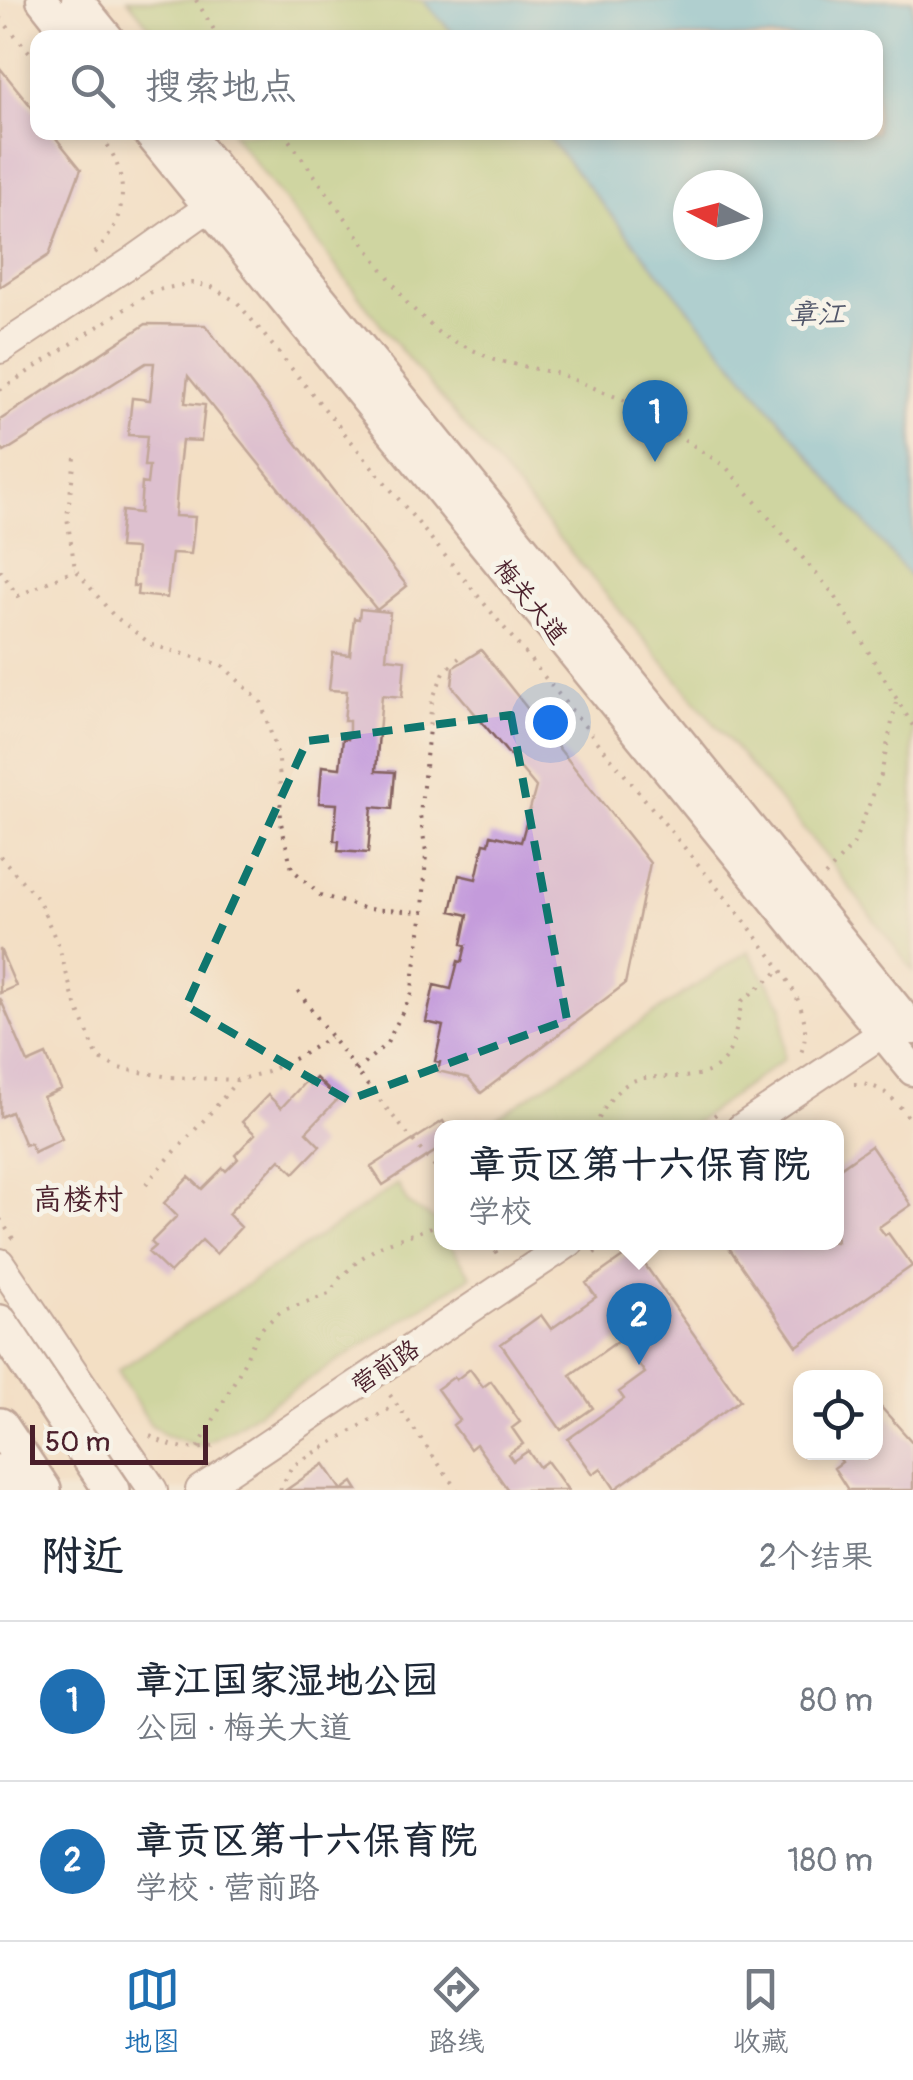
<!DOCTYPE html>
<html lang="zh">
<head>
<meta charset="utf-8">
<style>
  body { margin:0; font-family:Pangolin,"LXGW WenKai TC",sans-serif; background:#f6f6f7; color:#1f2937 }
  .controls { position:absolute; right:30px; bottom:30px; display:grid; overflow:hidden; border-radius:20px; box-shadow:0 5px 15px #0003 }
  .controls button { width:90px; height:90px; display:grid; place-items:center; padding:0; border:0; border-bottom:2px solid #e0e1e3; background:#fff; color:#1f2937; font:50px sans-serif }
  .compass { position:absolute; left:673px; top:170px; width:90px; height:90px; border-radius:50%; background:#fff; box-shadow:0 5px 15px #0003; rotate:276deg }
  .scale { position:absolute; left:30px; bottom:25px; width:178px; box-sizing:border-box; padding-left:10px; border:5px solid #4a1f2b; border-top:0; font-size:28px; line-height:35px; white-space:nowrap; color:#4a1f2b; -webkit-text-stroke:8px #f7f3e8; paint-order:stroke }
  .you { position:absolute; left:550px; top:722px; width:35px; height:35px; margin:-25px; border:8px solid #fff; border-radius:50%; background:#1a73e8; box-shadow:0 0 0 15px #1a73e833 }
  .badge { display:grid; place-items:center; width:65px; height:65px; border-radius:50%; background:#1f6fb2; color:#fff; font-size:32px; font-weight:700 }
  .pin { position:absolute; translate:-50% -82px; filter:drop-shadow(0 2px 5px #0008) }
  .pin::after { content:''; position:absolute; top:52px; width:35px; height:30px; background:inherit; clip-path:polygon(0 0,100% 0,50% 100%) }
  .popup { position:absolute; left:434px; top:1120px; width:410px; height:130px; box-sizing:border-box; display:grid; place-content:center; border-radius:20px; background:#fff; filter:drop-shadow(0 2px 8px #0005); font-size:32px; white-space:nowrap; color:#747a83 }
  .popup b { font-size:38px; color:#1f2937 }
  .popup::after { content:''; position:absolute; left:50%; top:100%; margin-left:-20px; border:20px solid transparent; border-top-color:#fff }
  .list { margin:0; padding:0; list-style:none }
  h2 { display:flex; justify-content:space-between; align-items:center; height:130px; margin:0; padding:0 40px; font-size:42px }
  h2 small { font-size:32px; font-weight:400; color:#747a83 }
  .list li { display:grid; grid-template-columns:65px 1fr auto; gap:30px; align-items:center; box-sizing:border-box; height:160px; padding:0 40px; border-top:2px solid #e0e1e3 }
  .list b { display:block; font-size:38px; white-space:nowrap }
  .list p { margin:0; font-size:32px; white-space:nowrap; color:#747a83 }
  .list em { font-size:32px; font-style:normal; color:#747a83 }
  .icon { flex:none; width:55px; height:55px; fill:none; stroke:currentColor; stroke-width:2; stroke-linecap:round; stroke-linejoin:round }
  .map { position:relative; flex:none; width:913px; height:1490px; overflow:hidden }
  .search { position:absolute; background:#fff; box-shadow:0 5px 15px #0003; left:30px; right:30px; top:30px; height:110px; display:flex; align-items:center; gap:25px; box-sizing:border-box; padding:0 35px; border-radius:20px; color:#747a83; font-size:38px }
  .sheet { height:450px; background:#fff }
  nav { display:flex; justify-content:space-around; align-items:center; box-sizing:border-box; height:140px; border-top:2px solid #e0e1e3; background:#fff; font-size:28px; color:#747a83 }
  nav a { display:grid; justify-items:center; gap:5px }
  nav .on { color:#1f6fb2 }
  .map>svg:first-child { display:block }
  .green { fill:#a4ca75; stroke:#777450; stroke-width:2.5 }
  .water { fill:#5ebddc; stroke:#546e84; stroke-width:2.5; fill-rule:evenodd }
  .building { fill:#c49bdb }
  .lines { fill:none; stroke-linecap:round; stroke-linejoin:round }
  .tertiary-casing { stroke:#856261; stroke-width:32 }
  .secondary-casing { stroke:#856261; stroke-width:35 }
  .primary-casing { stroke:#856261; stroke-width:40 }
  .path { stroke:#856261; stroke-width:4; stroke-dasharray:2.5 8; stroke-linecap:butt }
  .tertiary { stroke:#fff; stroke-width:28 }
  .secondary { stroke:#fff; stroke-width:30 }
  .primary { stroke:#fff; stroke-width:35 }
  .marked { fill:none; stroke:#0f766e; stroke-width:8; stroke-dasharray:20 12; stroke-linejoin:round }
  .labels { text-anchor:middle; stroke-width:10; stroke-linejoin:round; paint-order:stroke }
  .street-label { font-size:25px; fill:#4a1f2b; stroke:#f7f3e8 }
  .water-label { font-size:28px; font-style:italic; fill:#515669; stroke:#f7f3e8 }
  .quarter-label { font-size:30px; fill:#4a1f2b; stroke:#f7f3e8 }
</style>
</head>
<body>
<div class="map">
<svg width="913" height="1490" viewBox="0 0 913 1490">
  <rect width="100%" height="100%" fill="#f7f3e8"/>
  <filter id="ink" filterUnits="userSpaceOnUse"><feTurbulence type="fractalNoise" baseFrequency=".01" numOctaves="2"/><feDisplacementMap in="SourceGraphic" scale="20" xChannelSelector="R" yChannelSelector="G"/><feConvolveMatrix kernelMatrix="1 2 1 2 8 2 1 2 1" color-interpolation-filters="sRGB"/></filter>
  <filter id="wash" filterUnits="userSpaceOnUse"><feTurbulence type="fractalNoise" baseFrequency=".0048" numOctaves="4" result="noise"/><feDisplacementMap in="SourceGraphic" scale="40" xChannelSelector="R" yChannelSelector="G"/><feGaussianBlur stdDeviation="2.25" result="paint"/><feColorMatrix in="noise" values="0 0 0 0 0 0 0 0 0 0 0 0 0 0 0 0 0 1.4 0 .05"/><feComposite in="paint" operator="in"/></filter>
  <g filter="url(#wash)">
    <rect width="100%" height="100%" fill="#f3dfc4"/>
    <path class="green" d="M128,0H422L457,37H158Z
      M232,133H544L913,581V971L824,854L400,349Z
      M748,951L783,1006L784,1059L689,1127H483Z
      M398,1184C402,1192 405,1201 411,1206C429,1219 442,1216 442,1242L449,1243L471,1276L233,1428L200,1446L165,1435L150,1424L117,1371Z"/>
    <path class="water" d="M422,0H913V581L544,133L876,132V38L457,37ZM688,185H748V245H688Z"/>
    <g id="blocks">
      <path class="building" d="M0,68L38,115V132H51L81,169L49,255L0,287Z
        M146,324L205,325L407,586L377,610L188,376L185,403L205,405L201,441L182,440L178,478L175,516L195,517L191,554L172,553L167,598L137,595L138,586H133L136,549L119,548L122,511L140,513L142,483L147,484L149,466H144L147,436L128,435L132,398L150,400L154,363H146L4,452L0,446V420Z
        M360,609L390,612L386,658L405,660L402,697L382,695L376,771L395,772L392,809L372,807L368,853L338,851L339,841H334L337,804L319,803L322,766L340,768L343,738L348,739L349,730V721H344L347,691L329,690L333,653L350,655L354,618L359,619Z
        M481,650L650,863L625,984L481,1093L468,1078L438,1071L440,1062L435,1061L443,1026L426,1022L434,985L451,989L458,961L462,962L466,945L462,944L468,915L451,911L459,875L476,879L484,843L489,844L491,835L521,842L536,787L452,686L454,667Z
        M0,949L16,986L0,993Z
        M0,998L28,1063L46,1055L61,1089L43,1097L62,1139L34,1152L30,1143L25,1145L11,1112L0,1117Z
        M316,1078L338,1099L306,1132L320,1146L294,1173L280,1159L228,1214L241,1227L216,1254L202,1240L170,1273L148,1252L155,1246L151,1242L177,1216L164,1203L189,1177L202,1189L223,1168L226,1171L238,1159L235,1155L255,1134L242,1122L268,1095L281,1108L306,1081L310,1085Z
        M443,1121L447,1128H442V1147L383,1185L371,1167Z
        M871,1146L911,1205L879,1227L885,1235L888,1233L912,1266L797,1346L725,1242H836V1171Z
        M634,1249L740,1400L615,1489L601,1468L593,1474L568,1439L624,1399L619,1392L645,1373L621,1339L570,1375L593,1408L561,1430L501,1344L541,1315L551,1329L596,1297L586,1283Z
        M470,1369L483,1387L491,1381L520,1422L512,1428L523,1444L508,1454L513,1461L528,1451L539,1467L547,1461L568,1490H508L476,1444L470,1449L453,1425L459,1420L437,1389L454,1377L456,1380Z
        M880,1406L913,1443V1490H848L834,1468L842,1462L835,1452H876V1409Z
        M324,1464L342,1490L353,1482L358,1490H286Z"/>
    </g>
  </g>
  <g filter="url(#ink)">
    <use href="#blocks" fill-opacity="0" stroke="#856261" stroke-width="2.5"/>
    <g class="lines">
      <defs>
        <path id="tertiary" d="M0,349L133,261L226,195
          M741,1128L884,1032
          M0,1263L153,1490
          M0,1469L14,1490
          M200,1490L570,1242"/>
        <path id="secondary" d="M42,0L72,38
          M77,0L108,38
          M148,132L913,1070
          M186,132L913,1029"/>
        <path id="primary" d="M0,1323L112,1490
          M0,1426L43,1490"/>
      </defs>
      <use href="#tertiary" class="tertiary-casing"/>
      <use href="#secondary" class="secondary-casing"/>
      <use href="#primary" class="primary-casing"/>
      <path class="path" d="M196,0L219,38
        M0,18L38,62
        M283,132L408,304L441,335L494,360L560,374L628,402L726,467L835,596L913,726
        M95,253C131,216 130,171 98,132
        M0,390L153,291L192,283L212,287L237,302L747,924C772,959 821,1010 800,1055
        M75,458L67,517L75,569L113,615L152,645L222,665L261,702L279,759L281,823L292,869L320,895L366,909L423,912
        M0,570L18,596L75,569
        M0,856L38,899L59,947L73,997L98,1058L118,1068L169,1077L237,1080L267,1072L300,1056L330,1037
        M825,876L853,845L881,775L896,703
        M298,991L356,1071L442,1176
        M356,1071L387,1043L411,995L423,912L426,852L420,815L432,700L444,672L460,657
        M854,1084C884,1083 896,1102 913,1123
        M594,1128C603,1111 610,1095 627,1084C638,1077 652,1077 665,1077C729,1079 731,1057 742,1001L779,971
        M697,1128L719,1112
        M146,1184C176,1148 210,1117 237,1080
        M0,1219L14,1240
        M490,1242L500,1259
        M594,1253L610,1242
        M390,1395L457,1490
        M150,1436C172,1448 194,1452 218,1445
        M198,1448L239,1373L258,1332L281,1311L329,1294L340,1278L360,1259L380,1246L442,1223
        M280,1490L292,1466L396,1405"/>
      <use href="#tertiary" class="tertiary"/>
      <use href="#secondary" class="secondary"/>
      <use href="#primary" class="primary"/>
    </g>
  </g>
  <path d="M0 0H913V1490H0ZM511,715L567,1020L348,1100L186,1006L307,741Z" fill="#f3dfc4" fill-opacity=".55" fill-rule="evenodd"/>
  <path class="marked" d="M511,715L567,1020L348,1100L186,1006L307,741Z"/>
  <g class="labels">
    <g class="street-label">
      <text transform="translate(531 601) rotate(51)" y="9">梅关大道</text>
      <text transform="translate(385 1366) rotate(-34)" y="9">营前路</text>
    </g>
    <g class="water-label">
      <text x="817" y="323">章江</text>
    </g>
    <g class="quarter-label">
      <text x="78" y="1209">高楼村</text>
    </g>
  </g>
</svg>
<div class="controls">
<button><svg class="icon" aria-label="locate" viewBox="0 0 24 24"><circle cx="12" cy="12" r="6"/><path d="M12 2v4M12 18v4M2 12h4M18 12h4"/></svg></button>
</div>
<svg class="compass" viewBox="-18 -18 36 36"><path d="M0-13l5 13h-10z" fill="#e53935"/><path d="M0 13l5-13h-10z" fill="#747a83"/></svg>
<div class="scale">50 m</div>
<div class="you"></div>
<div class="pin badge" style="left:655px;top:462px">1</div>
<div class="pin badge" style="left:639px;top:1365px">2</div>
<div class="popup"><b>章贡区第十六保育院</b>学校</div>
<div class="search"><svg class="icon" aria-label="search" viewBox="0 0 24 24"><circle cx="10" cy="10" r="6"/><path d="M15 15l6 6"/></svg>搜索地点</div>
</div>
<section class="sheet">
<h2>附近<small>2个结果</small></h2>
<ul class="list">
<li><span class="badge">1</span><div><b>章江国家湿地公园</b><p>公园 · 梅关大道</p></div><em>80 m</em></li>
<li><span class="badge">2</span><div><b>章贡区第十六保育院</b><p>学校 · 营前路</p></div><em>180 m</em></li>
</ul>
</section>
<nav>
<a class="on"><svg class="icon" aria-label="map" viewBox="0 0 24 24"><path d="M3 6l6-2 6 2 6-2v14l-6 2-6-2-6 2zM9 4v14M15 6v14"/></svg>地图</a>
<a><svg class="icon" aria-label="directions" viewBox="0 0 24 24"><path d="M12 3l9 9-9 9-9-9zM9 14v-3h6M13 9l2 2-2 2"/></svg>路线</a>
<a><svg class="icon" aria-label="saved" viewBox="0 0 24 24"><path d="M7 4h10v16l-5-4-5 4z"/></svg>收藏</a>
</nav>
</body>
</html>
